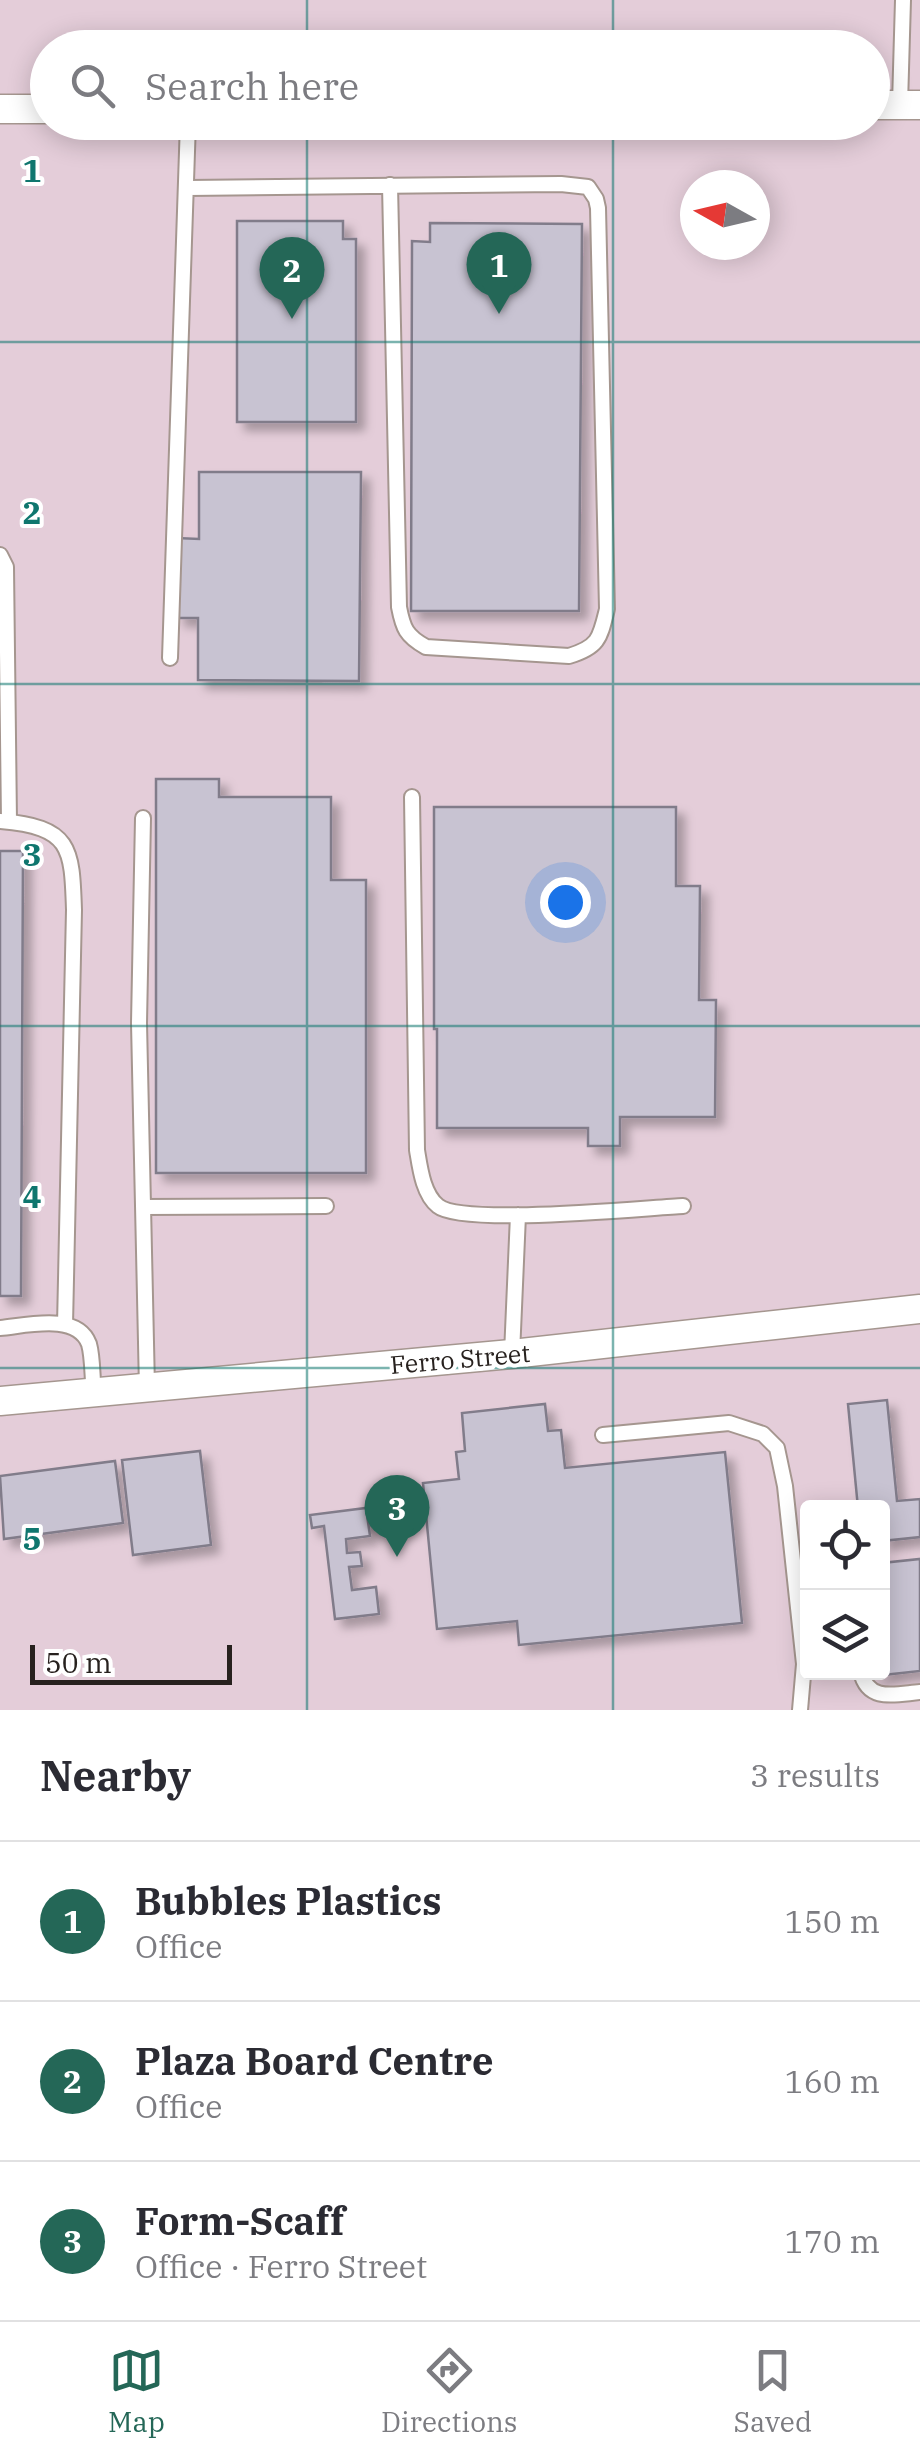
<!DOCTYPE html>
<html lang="en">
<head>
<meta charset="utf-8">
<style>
  body { margin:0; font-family:"IBM Plex Serif",serif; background:#f7f7f7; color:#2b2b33 }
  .controls { position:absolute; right:30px; bottom:30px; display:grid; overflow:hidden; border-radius:10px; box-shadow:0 5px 25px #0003 }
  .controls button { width:90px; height:90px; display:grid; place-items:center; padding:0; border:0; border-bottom:2px solid #e1e1e2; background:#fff; color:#2b2b33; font:50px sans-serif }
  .compass { position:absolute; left:680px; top:170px; width:90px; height:90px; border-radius:50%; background:#fff; box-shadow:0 5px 25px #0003; rotate:278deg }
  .scale { position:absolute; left:30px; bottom:25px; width:202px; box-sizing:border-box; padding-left:10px; border:5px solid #27211e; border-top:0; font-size:28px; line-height:35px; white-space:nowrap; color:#27211e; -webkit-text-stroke:8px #fff; paint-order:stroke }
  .you { position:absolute; left:565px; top:902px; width:35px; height:35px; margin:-25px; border:8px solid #fff; border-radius:50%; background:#1a73e8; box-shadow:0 0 0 15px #1a73e833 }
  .badge { display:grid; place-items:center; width:65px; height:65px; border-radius:50%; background:#246757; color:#fff; font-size:32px; font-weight:700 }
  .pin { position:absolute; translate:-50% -82px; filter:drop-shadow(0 2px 5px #0008) }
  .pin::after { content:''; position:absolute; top:52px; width:35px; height:30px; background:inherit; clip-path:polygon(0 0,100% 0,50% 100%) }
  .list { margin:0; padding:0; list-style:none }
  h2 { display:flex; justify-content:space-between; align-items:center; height:130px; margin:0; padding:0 40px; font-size:42px }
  h2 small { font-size:32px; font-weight:400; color:#7c7c81 }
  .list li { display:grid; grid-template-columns:65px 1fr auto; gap:30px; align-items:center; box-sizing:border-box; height:160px; padding:0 40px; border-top:2px solid #e1e1e2 }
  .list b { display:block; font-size:38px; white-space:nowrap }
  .list p { margin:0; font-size:32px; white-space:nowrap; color:#7c7c81 }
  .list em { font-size:32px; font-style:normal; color:#7c7c81 }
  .icon { flex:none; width:55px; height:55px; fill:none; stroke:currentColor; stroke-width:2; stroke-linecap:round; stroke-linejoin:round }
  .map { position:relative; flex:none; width:920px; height:1710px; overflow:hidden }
  .search { position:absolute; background:#fff; box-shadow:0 5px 25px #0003; left:30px; right:30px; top:30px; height:110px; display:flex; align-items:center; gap:25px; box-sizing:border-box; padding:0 35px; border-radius:55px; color:#7c7c81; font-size:38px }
  .sheet { height:610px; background:#fff }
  nav { display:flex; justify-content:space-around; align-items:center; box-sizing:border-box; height:140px; border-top:2px solid #e1e1e2; background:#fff; font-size:28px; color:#7c7c81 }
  nav a { display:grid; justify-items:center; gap:5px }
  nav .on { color:#246757 }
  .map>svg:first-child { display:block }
  .industrial { fill:#e4cdd9; fill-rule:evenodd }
  .building { fill:#c8c3d2; stroke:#817c8a; stroke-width:2.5; filter:url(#shadow) }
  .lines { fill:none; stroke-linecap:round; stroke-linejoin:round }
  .service-casing { stroke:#a5968f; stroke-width:18 }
  .minor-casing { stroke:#a5968f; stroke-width:31 }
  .service { stroke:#fff; stroke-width:14 }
  .minor { stroke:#fff; stroke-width:28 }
  .grid { fill:none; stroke:#0f766e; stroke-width:2.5; stroke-opacity:0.55 }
  .labels { text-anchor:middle; stroke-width:8; stroke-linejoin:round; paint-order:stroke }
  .street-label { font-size:25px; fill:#27211e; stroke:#fff }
  .grid-label { font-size:32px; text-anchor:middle; font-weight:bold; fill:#0f766e; stroke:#fff; stroke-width:8; stroke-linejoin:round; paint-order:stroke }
</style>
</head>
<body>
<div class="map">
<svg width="920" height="1710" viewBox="0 0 920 1710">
  <defs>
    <filter id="shadow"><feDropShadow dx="8" dy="8" stdDeviation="5" flood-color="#0004"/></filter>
  </defs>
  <rect width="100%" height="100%" fill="#ebdad2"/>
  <path class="industrial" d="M0,0H920V1710H0ZM48,48H872V122H48ZM695,185H755V245H695ZM808,1508H882V1672H808Z"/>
  <path class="building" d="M237,221H343V239H356V422H237Z
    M430,223L582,224L579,611H411L412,241L430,242Z
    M199,472H361L359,681L198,680V618H177V538L199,539Z
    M156,779H219V797H331V880H366V1173H156Z
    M434,807H676V886H700L699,1000H716L715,1117H620V1146H588V1128H437V1029H434Z
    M0,851H23L21,1296H0Z
    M887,1400L897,1501L920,1499V1537L882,1541V1508H858L848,1404Z
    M545,1404L548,1431L561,1430L565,1468L725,1452L742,1623L519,1645L517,1621L437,1629L423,1483L459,1479L456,1452L465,1451L462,1413Z
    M200,1451L211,1545L133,1555L122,1460Z
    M115,1461L123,1523L4,1539L0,1476Z
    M366,1508L370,1536L346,1539L347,1553L360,1552L362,1566L349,1567L352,1590L376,1587L379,1614L335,1619L324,1526L312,1528L310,1515Z
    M920,1559V1671L874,1676V1672H882V1563Z"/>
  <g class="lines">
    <defs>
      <path id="service" d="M900,104L903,0
        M188,188L561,184L588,187L596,199L598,208L607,609C600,638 599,647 569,656L426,647C406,636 403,628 399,607L390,185
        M0,555L6,567L9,822
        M170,658L188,122
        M412,797L417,1150C420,1168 423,1194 438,1206C462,1226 643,1208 683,1206
        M143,818L139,1023L147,1388
        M0,821C71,827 72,847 74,910L65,1325
        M143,1207L326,1206
        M0,1328C25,1326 77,1312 89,1344C93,1358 92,1378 94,1393
        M512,1354L518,1215
        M603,1435L729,1423L763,1434L777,1448L785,1486L804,1664L800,1710
        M861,1672C868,1703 896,1694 920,1692"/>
      <path id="minor" d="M872,105H920
        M0,109H48
        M0,1401L512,1354L920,1309"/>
    </defs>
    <use href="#service" class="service-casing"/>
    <use href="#minor" class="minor-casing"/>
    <use href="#service" class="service"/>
    <use href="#minor" class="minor"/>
  </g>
  <path class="grid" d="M307,0V48M613,0V48M307,122V1710M613,122V1710M0,342H920M0,684H920M0,1026H920M0,1368H920"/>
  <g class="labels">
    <g class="street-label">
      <text transform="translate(460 1359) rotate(-5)" y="9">Ferro Street</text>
    </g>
  </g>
  <g class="grid-label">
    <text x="32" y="182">1</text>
    <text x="32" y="524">2</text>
    <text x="32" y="866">3</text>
    <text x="32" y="1208">4</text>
    <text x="32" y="1550">5</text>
  </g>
</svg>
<div class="controls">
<button><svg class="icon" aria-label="locate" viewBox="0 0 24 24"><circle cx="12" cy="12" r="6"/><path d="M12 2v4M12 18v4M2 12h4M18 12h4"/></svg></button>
<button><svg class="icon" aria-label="layers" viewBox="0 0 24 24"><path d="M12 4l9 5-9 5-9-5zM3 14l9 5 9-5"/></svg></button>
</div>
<svg class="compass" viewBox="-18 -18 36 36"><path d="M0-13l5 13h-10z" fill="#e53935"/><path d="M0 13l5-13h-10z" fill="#7c7c81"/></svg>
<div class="scale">50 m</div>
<div class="you"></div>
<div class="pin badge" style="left:499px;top:314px">1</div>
<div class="pin badge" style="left:292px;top:319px">2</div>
<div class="pin badge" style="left:397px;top:1557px">3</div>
<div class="search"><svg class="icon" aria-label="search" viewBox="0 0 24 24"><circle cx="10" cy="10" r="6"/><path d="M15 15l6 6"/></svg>Search here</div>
</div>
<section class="sheet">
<h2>Nearby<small>3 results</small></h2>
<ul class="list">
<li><span class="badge">1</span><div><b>Bubbles Plastics</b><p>Office</p></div><em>150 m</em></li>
<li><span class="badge">2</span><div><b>Plaza Board Centre</b><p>Office</p></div><em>160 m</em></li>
<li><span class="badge">3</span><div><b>Form-Scaff</b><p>Office · Ferro Street</p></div><em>170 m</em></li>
</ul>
</section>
<nav>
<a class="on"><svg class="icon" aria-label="map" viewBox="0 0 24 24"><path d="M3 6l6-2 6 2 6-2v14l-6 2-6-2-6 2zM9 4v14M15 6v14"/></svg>Map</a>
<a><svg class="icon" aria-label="directions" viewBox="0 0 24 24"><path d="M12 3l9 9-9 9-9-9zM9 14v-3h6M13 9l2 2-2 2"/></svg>Directions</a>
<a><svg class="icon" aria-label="saved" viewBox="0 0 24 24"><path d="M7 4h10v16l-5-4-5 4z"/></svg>Saved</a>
</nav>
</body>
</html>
